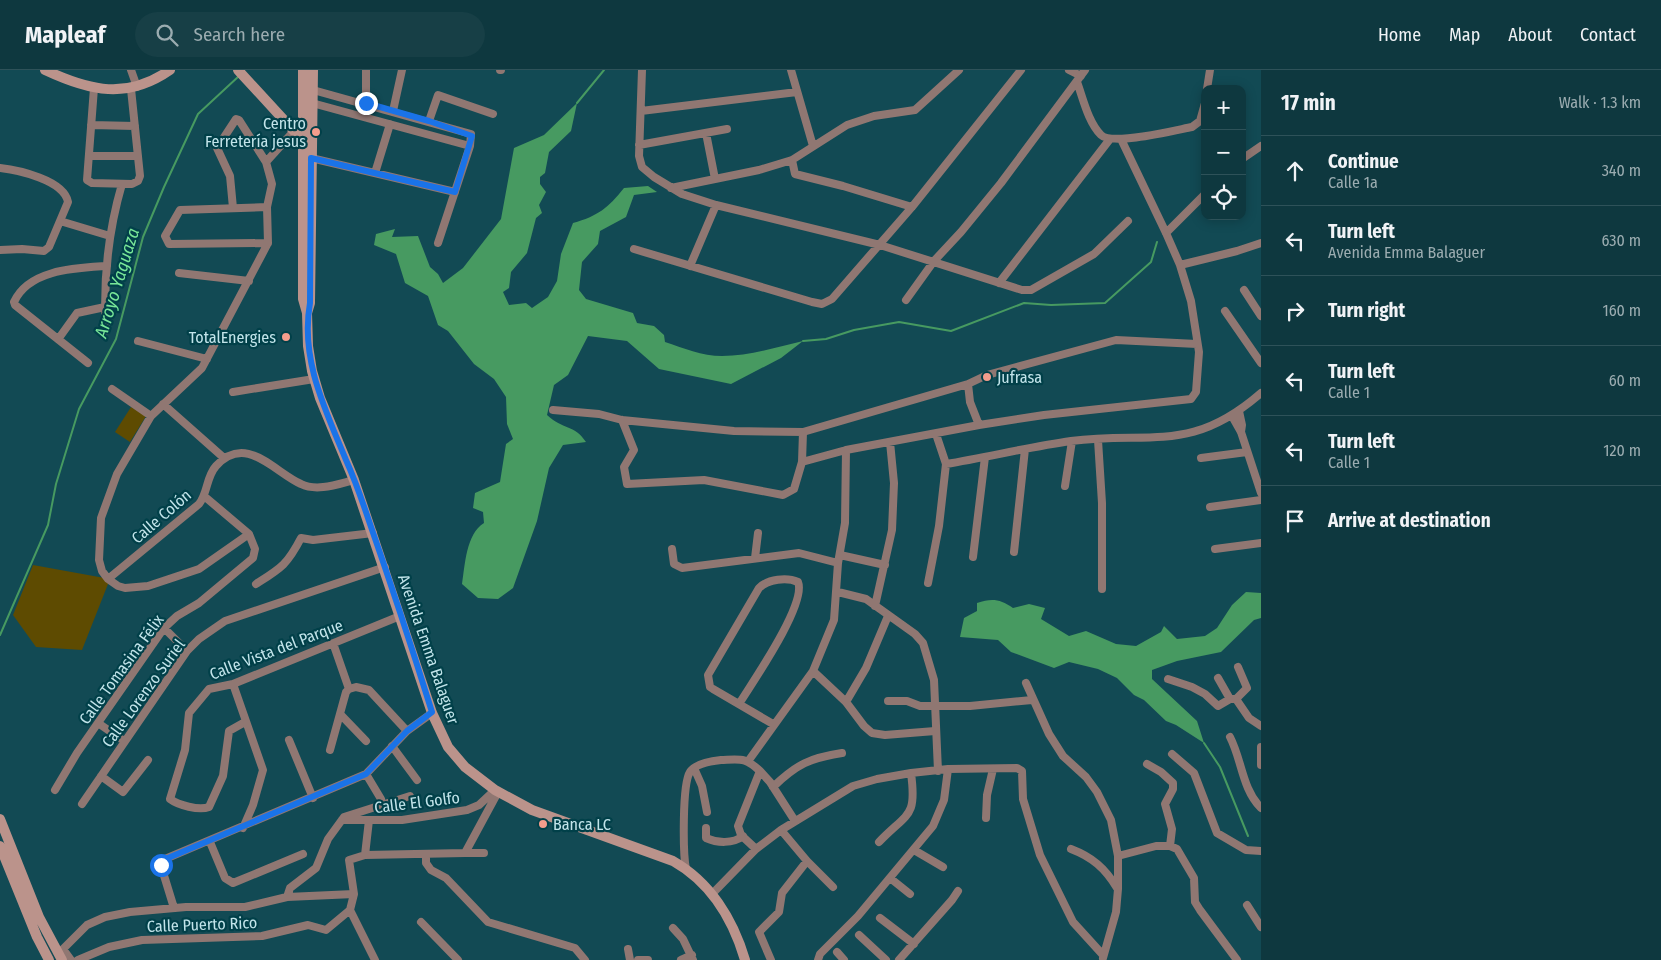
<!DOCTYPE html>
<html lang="en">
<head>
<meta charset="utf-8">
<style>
  body { margin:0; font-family:"Fira Sans Condensed",sans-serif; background:#173f46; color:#f1f3f6 }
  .controls { position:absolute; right:15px; top:15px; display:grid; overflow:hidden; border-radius:10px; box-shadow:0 2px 12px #0003 }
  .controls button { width:45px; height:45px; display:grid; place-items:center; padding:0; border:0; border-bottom:1px solid #2e5259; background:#0e383f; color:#f1f3f6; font:25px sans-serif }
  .stop { position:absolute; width:15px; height:15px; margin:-11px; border:4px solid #1a73e8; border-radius:50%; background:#fff }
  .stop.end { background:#1a73e8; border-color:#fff; box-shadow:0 1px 5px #0008 }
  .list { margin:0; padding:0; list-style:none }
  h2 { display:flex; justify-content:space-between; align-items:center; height:65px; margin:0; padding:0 20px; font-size:21px }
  h2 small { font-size:16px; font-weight:400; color:#9bacb0 }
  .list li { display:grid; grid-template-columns:32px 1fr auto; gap:15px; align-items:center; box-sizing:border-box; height:70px; padding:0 20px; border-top:1px solid #2e5259 }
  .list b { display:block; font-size:19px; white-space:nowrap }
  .list p { margin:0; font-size:16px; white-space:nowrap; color:#9bacb0 }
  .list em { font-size:16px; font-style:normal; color:#9bacb0 }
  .icon { flex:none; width:28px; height:28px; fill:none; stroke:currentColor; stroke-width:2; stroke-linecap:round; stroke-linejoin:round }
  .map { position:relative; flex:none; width:1261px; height:890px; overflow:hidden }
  header { display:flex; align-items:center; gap:30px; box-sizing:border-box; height:70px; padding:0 25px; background:#0e383f; border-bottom:1px solid #2e5259 }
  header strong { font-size:24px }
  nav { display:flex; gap:28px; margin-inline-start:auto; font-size:18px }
  .search { width:350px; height:45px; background:#173f46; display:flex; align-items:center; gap:12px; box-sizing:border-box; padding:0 18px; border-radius:28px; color:#9bacb0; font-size:19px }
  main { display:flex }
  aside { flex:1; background:#0e383f }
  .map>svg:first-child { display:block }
  .green { fill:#5e4b01 }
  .water { fill:#479a61 }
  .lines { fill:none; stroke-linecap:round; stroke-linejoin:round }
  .stream { stroke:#479a61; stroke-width:2 }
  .street { stroke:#907772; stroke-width:8 }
  .secondary { stroke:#bb938b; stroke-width:10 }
  .route { stroke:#1a73e8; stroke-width:6 }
  .poi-dot { fill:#f49d8c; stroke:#014049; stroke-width:2 }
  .labels { text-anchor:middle; stroke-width:4.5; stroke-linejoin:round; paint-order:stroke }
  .poi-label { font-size:16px; fill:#c2e4ea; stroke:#014049; text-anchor:end }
  .street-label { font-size:16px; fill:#c2e4ea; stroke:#014049 }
  .water-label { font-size:18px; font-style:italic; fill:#78e698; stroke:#014049 }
</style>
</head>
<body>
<header>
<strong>Mapleaf</strong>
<div class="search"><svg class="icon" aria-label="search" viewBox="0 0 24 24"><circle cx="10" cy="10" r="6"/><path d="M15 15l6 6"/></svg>Search here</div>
<nav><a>Home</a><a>Map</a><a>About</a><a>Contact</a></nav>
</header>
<main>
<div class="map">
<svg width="1261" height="890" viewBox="0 0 1261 890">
  <rect width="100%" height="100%" fill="#124a54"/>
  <path class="green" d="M131,337L146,346L130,372L115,362Z
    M33,495L110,509L82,580L36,577L13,545Z"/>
  <path class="water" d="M577,33L571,61L549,82L545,103L540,107V114L546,122L539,135L542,143L536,148L527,183L511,202L509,218L503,222L509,235L526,233L532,238L548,227L557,211L561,184L573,153C598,146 608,138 624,118L648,116L657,122L634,125L626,147L600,161L598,174L582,192L579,220L586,229L633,243L637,253L654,256L664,265L665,272C683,278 702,286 722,286C749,286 777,277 803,271L781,288L731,314L659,299L627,271L588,266L568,305L554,315L547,345C563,360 574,354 586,372L563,375L549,398L537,451L513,518L498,529L478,528L462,514C465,495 466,464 484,453L483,442L473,438L475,423L500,412L506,374L513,369L507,354L506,327L494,309L474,294L448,261L438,255L428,226L405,213L396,184L374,175L376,164L395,159L392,167L418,166L430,197L438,204L443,213L463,198L501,149L514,78L544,65Z
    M1246,522L1261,523V548L1254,550L1221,582L1177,591L1152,600V609L1197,651L1204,673L1176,655L1166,651L1144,630L1134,625L1117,608L1098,599L1069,592L1054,598L1011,582L998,570L960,567L964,548L977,541V533C992,528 1000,529 1013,538L1029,534L1045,538L1041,549L1069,566L1086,561L1116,574L1136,576L1161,562L1164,556L1177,569L1205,566L1217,558L1232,535Z"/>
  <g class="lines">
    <path class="stream" d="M577,33L604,0
      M803,271L826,269L854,260L899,252L951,261L1024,233L1051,235L1105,233L1151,192L1157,172
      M0,565L48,455L56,414L79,339L116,269L143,167L164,117L198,44L239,6
      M1204,673L1220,697L1248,766"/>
    <path class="street" d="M131,0L137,17
      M366,0V33
      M500,0H501
      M642,0L639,86L642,97L654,107L682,124L716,135L880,175L1022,220H1031L1094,184L1128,151
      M791,0L813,76
      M1069,0L1081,6
      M1077,12C1083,28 1088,52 1101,65C1112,76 1176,60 1192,57L1200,51L1205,33
      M94,18L87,110L92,113L132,114L138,111L140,106L131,19
      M1207,19L1210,0
      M313,20L471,64L470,76L438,173
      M312,33L470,76
      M393,41L402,0
      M641,41L797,22
      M429,51L438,25L493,44
      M91,55L135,56
      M706,63L715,109
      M639,75L727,59
      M89,86H138
      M311,88L455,122
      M1242,89L1261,76
      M792,90L795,104L843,116L912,137
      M0,98C18,100 64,110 68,132L49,177L44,181L22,179L0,180
      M375,103L390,54
      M671,118L759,100L792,90L847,55L874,46L915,40L959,0
      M267,137L180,140L165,166L169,174L268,173
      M233,138L230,106L217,78L236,49L239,50L266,92
      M60,151L110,166
      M1166,163L1205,124
      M634,179L812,232L822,234L832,229L912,137L1021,0
      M1180,195L1237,181L1261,173
      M690,196L716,135
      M179,203L249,211
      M999,213L1110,69
      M1244,220L1261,246
      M906,230L934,191L961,162L1001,113L1085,0
      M1225,241L1261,293
      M106,261C103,211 108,162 122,114
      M59,268L77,243L105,237
      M138,271L207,289
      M88,293L15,235L14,232C29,199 77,198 107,196
      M112,319L151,346
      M233,322L314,309
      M163,334L224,388
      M553,340L599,344L622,350L734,361L803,362L802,392L794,419L783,425L704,410L627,414L624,397L634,380L622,350
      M1239,341L1242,355L1241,362
      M1232,346L1241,362L1261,423
      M979,355L970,332L968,314L987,305L1116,270L1197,274
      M803,362L968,314
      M936,364L946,394C988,387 1029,377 1071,371C1152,361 1191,384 1261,323
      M1098,370L1102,433V519
      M1201,388L1247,382
      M802,392L846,380L979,355L1044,345L1191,329L1196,322L1199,282L1191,231L1180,195L1166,163L1121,69
      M1065,416L1072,371
      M1210,437L1261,430
      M249,464L199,499L148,516L125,518L118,516L108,509L102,501L99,490L101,448L117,404L151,346L202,298L268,173L267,137L272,114L266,92L294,61
      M672,479L674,494L682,498L799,483L838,493
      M1215,479L1261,473
      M1014,482L1025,379
      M840,485L885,495
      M973,487L985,387
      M755,488L758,463
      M108,509L199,434C208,423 206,407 216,396C246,363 274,402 301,414C317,422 338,414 354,410
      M928,513L939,456L946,394
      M256,514C281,498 287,495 301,468L313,470L373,463
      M838,522L866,529L915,564L923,573L934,610L938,701
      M875,536L892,460L894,413L890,372
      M164,558L187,581
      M333,573L349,619
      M1238,597L1247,618L1236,629L1249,648L1261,656
      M813,601L846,632L864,656L872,663L885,665L935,661
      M1218,608L1230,629H1234
      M1168,609L1192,617L1205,624L1218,636L1230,629
      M1026,613L1049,664L1063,686L1086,707L1097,722L1111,750L1118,786V819L1116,842L1103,888
      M233,614L263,700L253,735L243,758
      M349,619L356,617L369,620L407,661
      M888,631H907L920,636H970L1032,630
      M846,632L866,598L888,546
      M739,634C752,613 807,534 798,512C787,507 768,509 759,518L708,605L710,617L713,619L773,654
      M341,645L366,671
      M245,652L229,661L223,706L209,737C199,741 178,735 170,729L185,680L189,643L209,619L233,614L400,546
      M98,653L124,671
      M1230,667C1242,690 1242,719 1261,738
      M289,670L313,728
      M392,676L417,710
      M1261,677V695
      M330,680L346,622L349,619
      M1172,684L1194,703L1217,763L1246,780L1261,781
      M749,690L813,601L834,550L838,493L845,453L846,380
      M1147,694L1161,702L1173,713V719L1165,734L1172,759L1170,776
      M694,698L702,716L707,742
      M366,704L381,729
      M101,706L123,722L148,690
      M773,717C797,694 810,688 842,683
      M55,720L77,683L164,558L177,546L199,533L253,488L255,479L249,464L204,426
      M82,734L187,581L199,569L225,551L385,497
      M986,748L987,725L993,699
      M342,750H369
      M706,758V768C717,773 733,774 743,766
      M781,760L807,791L833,817
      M210,772L225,808L233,813L303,784
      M879,772C908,742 917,748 911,703
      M756,779L741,765L738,756L760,701L770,712L795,751
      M1071,779C1092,787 1105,798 1117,818
      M914,780L943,797
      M465,783H484
      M426,784V793L431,800L446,808L488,852L575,878L585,890
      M365,785L369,750H402L467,740L479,735L495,720
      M1118,786L1156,776H1170L1177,779L1194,808L1195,832L1200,840L1237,890
      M686,799C683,784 682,714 690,702C696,693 711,691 721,690C741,689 745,687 760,701
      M890,808L910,824
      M713,823L756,779L781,760L853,716L877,709L911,703L948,699L1017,698L1022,701L1023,729L1040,785L1073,852L1103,885
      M287,827L290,818L316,798L328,769L344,747L410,726
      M1247,835L1261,857
      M174,838L162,799L161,793L165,789L366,704L407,661L432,643
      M350,840L354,824L349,790L365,785L465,783L498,722
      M350,840L375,890
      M880,848L914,874
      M421,852L458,890
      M673,858L683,869L693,890
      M859,865L886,890
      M63,879L71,890
      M628,879L630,890
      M837,882L844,890
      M58,884L87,855L105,847L130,842L186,837H245L287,827L354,824
      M78,890L109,877L142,870L262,866L308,855L326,860L350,840
      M638,890H648
      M681,890L692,885
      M771,890L759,862L779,842L782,823L807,791
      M818,890L820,884L858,846L933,756L944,730L948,699
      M899,890L952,830L958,821"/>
    <path class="secondary" d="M45,0C90,21 127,30 170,0
      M238,0L294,61L306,68
      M303,0V229L307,243L308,276L312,301L320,328L354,410L432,643L448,677L465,697L495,720L532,740L673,791C710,812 733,849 745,890
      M307,243L310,233L313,0
      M0,749L39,847L62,890
      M0,776L37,867L49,890"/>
  </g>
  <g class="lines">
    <path class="route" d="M161,795L168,788L366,704L407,661L432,642C412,578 391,514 369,451C362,430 355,410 346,390C325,339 300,289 310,233L311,88L455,122L472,66L429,51L366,33"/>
  </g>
  <g class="poi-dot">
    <circle cx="316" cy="62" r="5"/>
    <circle cx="286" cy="267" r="5"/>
    <circle cx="987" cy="307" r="5"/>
    <circle cx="543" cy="754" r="5"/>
  </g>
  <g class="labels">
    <g class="poi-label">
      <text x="306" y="59">Centro<tspan x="306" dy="18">Ferretería jesus</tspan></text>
      <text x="276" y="273">TotalEnergies</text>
      <text x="997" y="313" text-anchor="start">Jufrasa</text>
      <text x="553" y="760" text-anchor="start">Banca LC</text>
    </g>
    <g class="street-label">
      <text transform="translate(161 446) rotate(-41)" y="6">Calle Colón</text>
      <text transform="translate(276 579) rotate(-21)" y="6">Calle Vista del Parque</text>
      <text transform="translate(429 579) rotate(71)" y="6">Avenida Emma Balaguer</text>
      <text transform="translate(121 599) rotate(-54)" y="6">Calle Tomasina Félix</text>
      <text transform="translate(143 623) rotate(-54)" y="6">Calle Lorenzo Suriel</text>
      <text transform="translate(417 732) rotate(-7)" y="6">Calle El Golfo</text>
      <text transform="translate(202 854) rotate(-2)" y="6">Calle Puerto Rico</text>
    </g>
    <g class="water-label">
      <text transform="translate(117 213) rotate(-73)" y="6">Arroyo Yaguaza</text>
    </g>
  </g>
</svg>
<div class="controls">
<button>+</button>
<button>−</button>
<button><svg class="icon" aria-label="locate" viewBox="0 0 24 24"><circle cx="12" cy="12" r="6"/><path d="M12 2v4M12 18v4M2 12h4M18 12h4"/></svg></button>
</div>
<div class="stop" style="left:161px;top:795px"></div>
<div class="stop end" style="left:366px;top:33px"></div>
</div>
<aside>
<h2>17 min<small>Walk · 1.3 km</small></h2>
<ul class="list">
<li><svg class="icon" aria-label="ahead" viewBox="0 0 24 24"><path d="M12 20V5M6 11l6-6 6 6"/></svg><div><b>Continue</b><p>Calle 1a</p></div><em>340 m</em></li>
<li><svg class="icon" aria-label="left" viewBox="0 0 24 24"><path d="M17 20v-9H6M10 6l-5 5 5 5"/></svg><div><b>Turn left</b><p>Avenida Emma Balaguer</p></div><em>630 m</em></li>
<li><svg class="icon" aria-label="right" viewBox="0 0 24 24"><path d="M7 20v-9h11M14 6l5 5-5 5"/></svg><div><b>Turn right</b></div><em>160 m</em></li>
<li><svg class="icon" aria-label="left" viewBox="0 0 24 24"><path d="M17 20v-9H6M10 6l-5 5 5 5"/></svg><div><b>Turn left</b><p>Calle 1</p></div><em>60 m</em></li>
<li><svg class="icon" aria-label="left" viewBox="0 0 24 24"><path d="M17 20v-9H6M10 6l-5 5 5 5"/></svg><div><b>Turn left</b><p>Calle 1</p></div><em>120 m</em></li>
<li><svg class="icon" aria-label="arrive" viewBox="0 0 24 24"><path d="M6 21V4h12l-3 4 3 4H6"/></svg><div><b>Arrive at destination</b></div></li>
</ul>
</aside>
</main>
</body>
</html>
